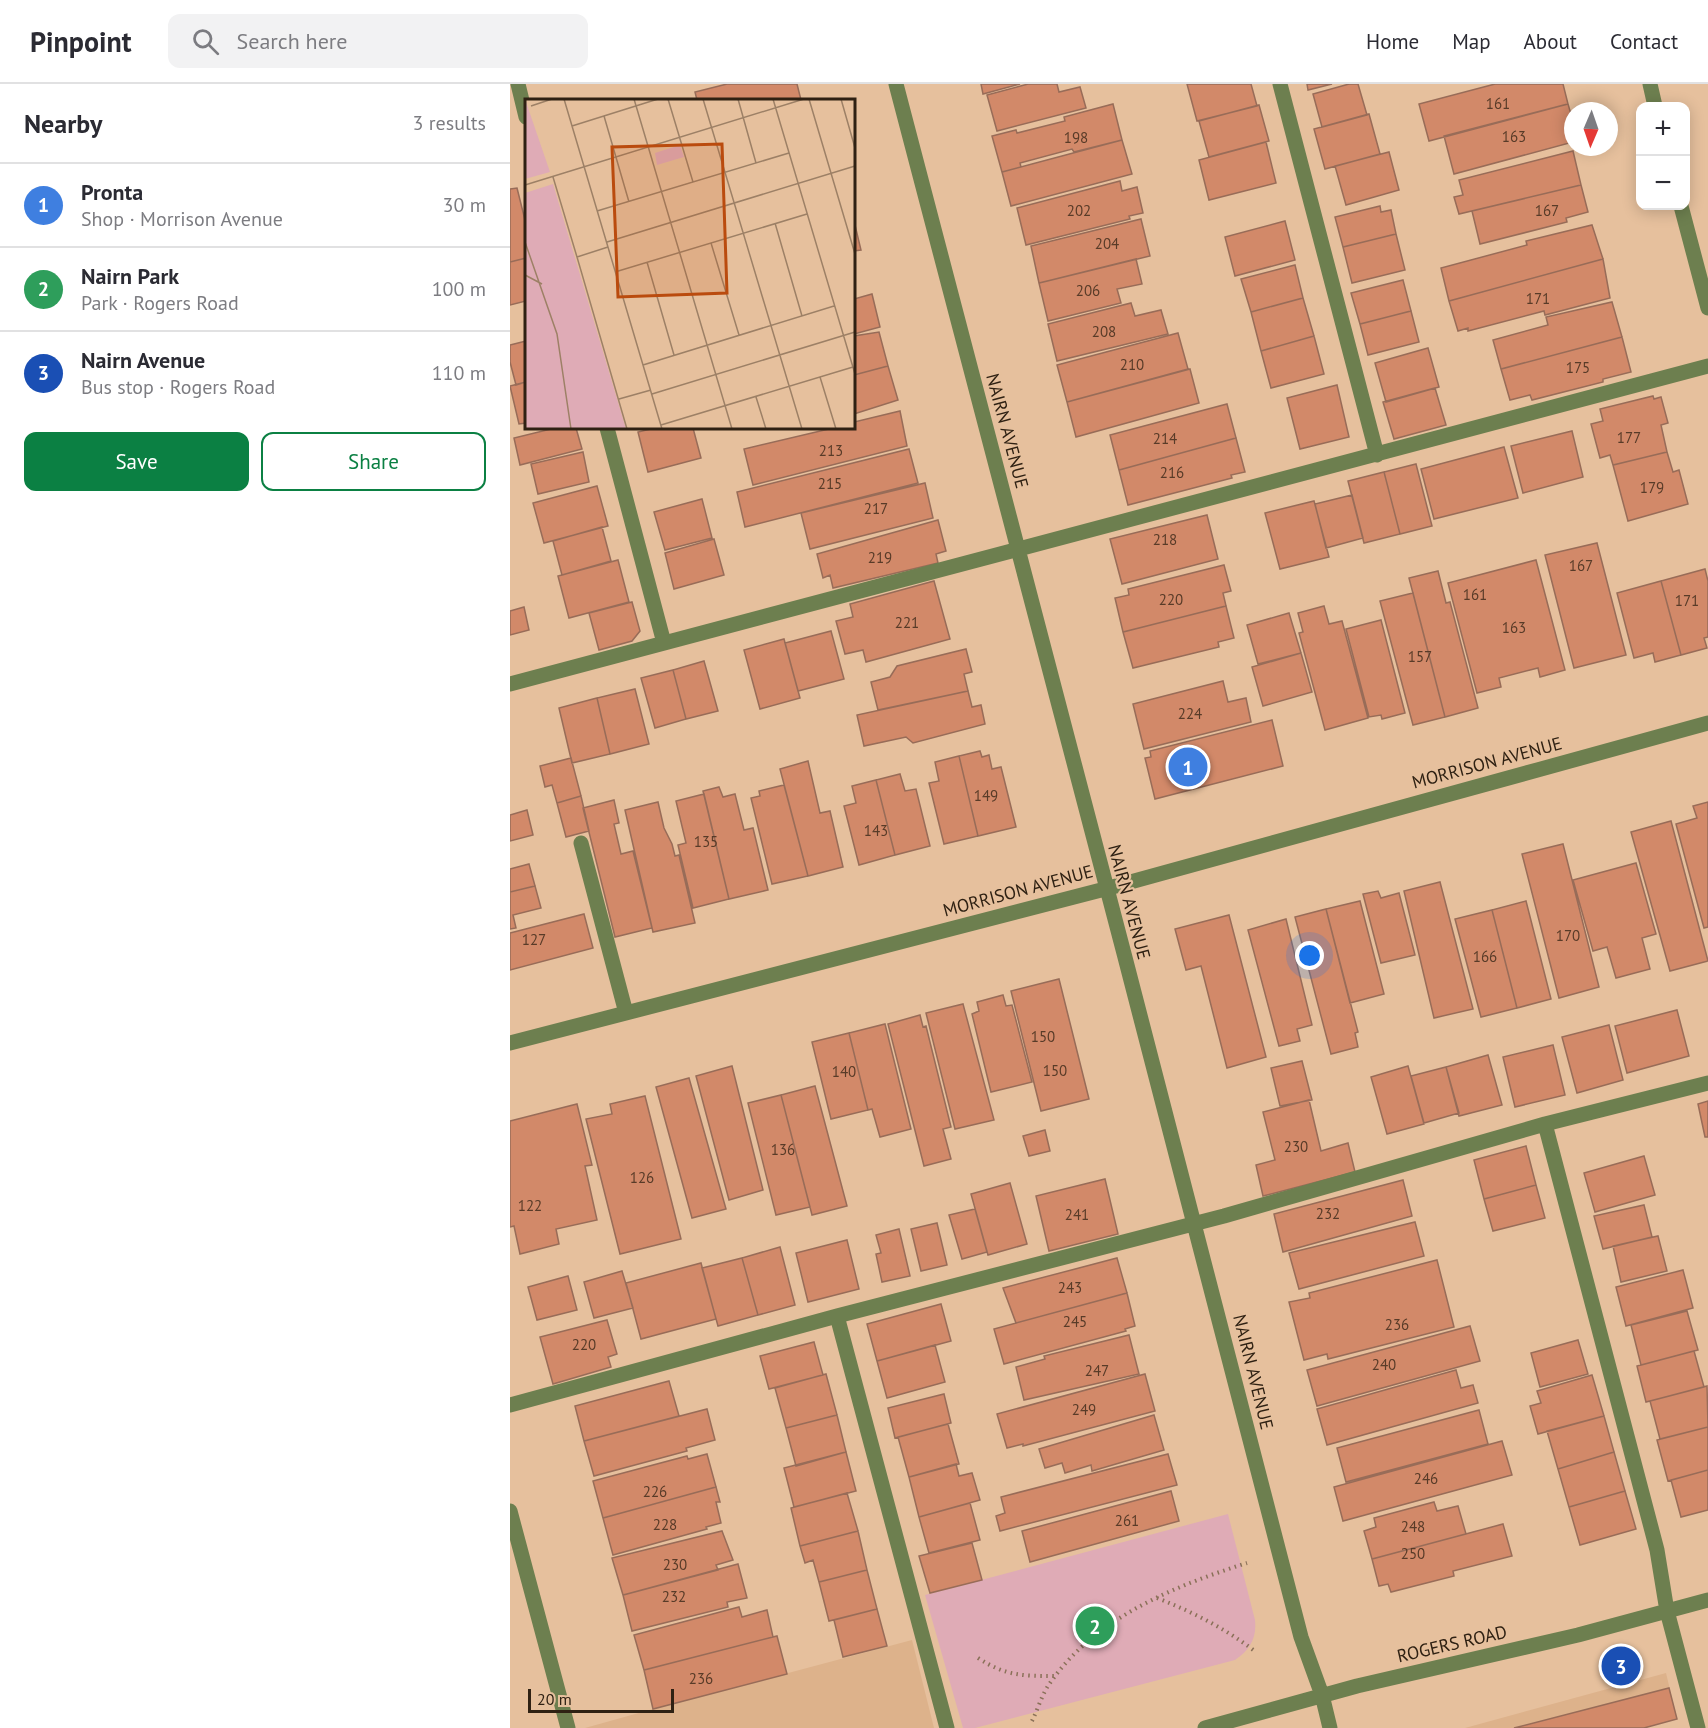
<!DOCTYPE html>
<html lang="en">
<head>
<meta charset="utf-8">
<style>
  body { margin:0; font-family:"PT Sans",sans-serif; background:#f2f2f3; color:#2b2b33 }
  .controls { position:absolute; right:18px; top:18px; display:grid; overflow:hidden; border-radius:12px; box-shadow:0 3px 15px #0003 }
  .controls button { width:54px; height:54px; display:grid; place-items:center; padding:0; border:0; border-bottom:2px solid #e1e1e2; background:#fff; color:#2b2b33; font:30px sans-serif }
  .compass { position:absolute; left:1054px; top:18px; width:54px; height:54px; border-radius:50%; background:#fff; box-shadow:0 3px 15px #0003; rotate:182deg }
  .scale { position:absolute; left:18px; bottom:15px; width:146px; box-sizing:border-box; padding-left:6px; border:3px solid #2f2113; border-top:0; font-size:16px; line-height:21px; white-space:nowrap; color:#2f2113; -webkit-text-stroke:4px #e6c09d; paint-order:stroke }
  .you { position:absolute; left:800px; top:872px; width:21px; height:21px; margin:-15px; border:4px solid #fff; border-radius:50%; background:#1a73e8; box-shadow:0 0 0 9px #1a73e833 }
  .badge { display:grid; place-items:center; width:39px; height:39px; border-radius:50%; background:#0b8043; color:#fff; font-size:20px; font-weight:700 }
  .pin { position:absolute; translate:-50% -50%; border:3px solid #fff; box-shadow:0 2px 6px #0006 }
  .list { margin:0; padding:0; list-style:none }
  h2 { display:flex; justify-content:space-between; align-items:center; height:78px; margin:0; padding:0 24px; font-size:26px }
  h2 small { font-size:20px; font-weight:400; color:#7c7c81 }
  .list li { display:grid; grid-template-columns:39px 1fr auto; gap:18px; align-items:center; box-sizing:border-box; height:84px; padding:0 24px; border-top:2px solid #e1e1e2 }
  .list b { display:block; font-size:22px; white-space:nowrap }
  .list p { margin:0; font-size:20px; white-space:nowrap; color:#7c7c81 }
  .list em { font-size:20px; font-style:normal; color:#7c7c81 }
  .actions { display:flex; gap:12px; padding:18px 24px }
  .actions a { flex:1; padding:14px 0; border:2px solid #0b8043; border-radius:12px; text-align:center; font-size:21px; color:#0b8043 }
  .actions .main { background:#0b8043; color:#fff }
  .icon { flex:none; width:33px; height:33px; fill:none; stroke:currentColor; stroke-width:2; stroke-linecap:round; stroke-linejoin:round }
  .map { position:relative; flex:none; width:1198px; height:1644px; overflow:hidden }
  header { display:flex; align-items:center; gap:36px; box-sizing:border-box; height:84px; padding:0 30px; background:#fff; border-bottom:2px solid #e1e1e2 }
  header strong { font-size:28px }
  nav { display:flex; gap:33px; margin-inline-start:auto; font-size:21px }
  .search { width:420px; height:54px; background:#f2f2f3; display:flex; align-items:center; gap:15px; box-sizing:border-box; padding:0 21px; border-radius:12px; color:#7c7c81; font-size:22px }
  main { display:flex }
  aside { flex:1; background:#fff }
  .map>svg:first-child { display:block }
  .built { fill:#ddb28b }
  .green { fill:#dfabb6 }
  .building { fill:#d28969; stroke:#986c58; stroke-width:1.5 }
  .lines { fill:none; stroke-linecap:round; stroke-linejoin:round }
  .path { stroke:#8a7058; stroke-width:4; stroke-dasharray:1.5 4.5; stroke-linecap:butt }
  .minor { stroke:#6d7f4f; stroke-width:15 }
  .labels { text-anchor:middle; stroke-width:4.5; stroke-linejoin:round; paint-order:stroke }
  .number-label { font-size:15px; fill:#583b28 }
  .street-label { font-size:18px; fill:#2f2113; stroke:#e6c09d }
  .inset-road { fill:none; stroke:#9d8066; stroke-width:1.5 }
  .view { fill:#ba4b0e; fill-opacity:0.15; stroke:#ba4b0e; stroke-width:3 }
  .inset-edge { fill:none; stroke:#2f2113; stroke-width:3 }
</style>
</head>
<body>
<header>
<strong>Pinpoint</strong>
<div class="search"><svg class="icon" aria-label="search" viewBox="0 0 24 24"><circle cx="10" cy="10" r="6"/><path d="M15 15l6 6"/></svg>Search here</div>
<nav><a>Home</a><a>Map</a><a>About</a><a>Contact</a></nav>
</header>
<main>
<aside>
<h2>Nearby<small>3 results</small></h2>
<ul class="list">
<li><span class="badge" style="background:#3f7fe0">1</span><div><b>Pronta</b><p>Shop · Morrison Avenue</p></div><em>30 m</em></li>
<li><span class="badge" style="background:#2e9e5b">2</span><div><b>Nairn Park</b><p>Park · Rogers Road</p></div><em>100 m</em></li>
<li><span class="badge" style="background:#1a4fb4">3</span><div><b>Nairn Avenue</b><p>Bus stop · Rogers Road</p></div><em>110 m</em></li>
</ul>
<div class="actions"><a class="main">Save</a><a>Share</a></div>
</aside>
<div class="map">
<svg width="1198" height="1644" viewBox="0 0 1198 1644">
  <rect width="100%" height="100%" fill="#e6c09d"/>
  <path class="built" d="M402,1556L424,1644H75L143,1625Z
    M1156,1589L1167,1635L1134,1644H955Z"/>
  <path class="green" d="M718,1430L745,1536C747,1554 740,1566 725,1576L465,1644H453L415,1511Z"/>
  <path class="building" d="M217,0H287L291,16H187L185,8Z
    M471,0H510L473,10Z
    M518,0H547L549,8L570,3L576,24L487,47L477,11Z
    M677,0H741L747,22L687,37Z
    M797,0H822L798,6Z
    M839,0H848L857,31L812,43L803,10Z
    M985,0H1053L1058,20L919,57L909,20Z
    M603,20L612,56L564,68L562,65L510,79L511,83L492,88L482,52L506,46L507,49L555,37L554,33Z
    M1058,20L1063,37V58L944,90L934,52Z
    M749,21L759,57L699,73L689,37Z
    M859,30L870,70L815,85L804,45Z
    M612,56L622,90L501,122L492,88Z
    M756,58L766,99L699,116L689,76Z
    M1063,67L1071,101L949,130L944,113L953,111L949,96Z
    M879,68L889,106L836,121L825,82Z
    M610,97L612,107L627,103L633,129L619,132L620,135L516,161L507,124Z
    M1071,101L1078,128L1056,134L1057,138L970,160L962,127Z
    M7,104L16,140V174L0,178V105Z
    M870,122L871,128L881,126L886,150L833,163L825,133Z
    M631,135L640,172L529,199L521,162Z
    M344,137L351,166L344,167Z
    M775,137L785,176L725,192L715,153Z
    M1082,141L1093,175L939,217L931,184L1017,161L1016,157Z
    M886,150L895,186L842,199L833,163Z
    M16,174V217L0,221V178Z
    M626,175L632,200L607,205L611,219L538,237L529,199Z
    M1093,175L1100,214L1035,231L1034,227L958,247V244L948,247L939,217Z
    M785,181L793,214L741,228L731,195Z
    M893,196L901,227L850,240L841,209Z
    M362,210L370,243L344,250V215Z
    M793,214L804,252L751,267L741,228Z
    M1102,218L1112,253L991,285L983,256L1038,241L1036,233Z
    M621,219L625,232L651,226L658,250L547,277L538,240Z
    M901,227L909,258L858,271L850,240Z
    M369,248L378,282L344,291V252Z
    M668,249L678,285L557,318L547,281Z
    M804,252L814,290L761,304L751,267Z
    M1112,253L1121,288L1093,295V298L1022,316L1020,311L1000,316L991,285Z
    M16,257V298L6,301L0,278V261Z
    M918,264L929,303L876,318L865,279Z
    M378,282L388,316L344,330V291Z
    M680,285L689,319L566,353L557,318Z
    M16,298V339L9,340L0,302Z
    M827,301L839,353L790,365L777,314Z
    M925,304L936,341L884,355L873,318Z
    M1143,312L1144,315L1151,313L1158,339L1151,341L1157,368L1103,381L1100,371L1090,374L1081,340L1093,337L1090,325Z
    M717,320L726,354L609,386L600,351Z
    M390,327L397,362L243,401L234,365L323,344H344V338Z
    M45,344H66L72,365L10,381L4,354Z
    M145,344H183L191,374L138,388L128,348Z
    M1062,347L1073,393L1013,409L1001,362Z
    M726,354L735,388L721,391L722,394L618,421L609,386Z
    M994,363L1008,414L924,435L911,385Z
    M399,365L408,399L235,443L227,408Z
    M73,368L79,398L28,410L21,380Z
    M1157,368L1163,388L1169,386L1178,420L1118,437L1103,381Z
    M906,380L922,442L890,450L874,388Z
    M874,388L890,450L854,459L838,397Z
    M415,399L423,434L300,465L291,429Z
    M87,402L98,442L34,459L23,419Z
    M842,411L853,454L816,464L805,420Z
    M192,415L202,454L155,466L144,428Z
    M804,417L819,473L770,485L755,429Z
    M697,431L708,475L612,500L600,455Z
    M428,436L436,467L426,470L428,479L323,504L320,491L313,494L307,470Z
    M92,443L101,477L52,491L43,457Z
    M204,455L214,491L164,505L155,469Z
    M1087,459L1116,571L1064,584L1035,471Z
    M108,476L119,518L59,534L48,492Z
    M1026,476L1055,586L1030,593L1028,584L989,594L991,603L967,609L938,499Z
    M714,481L721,507L713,509L716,522L613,548L605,514L619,511L618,505Z
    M1195,485L1198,497V553L1194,554L1197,564L1171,571L1151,497Z
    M928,487L936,519L940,518L968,624L935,633L899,494Z
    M424,497L440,555L356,578L353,566L335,570L326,537L343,533L340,520Z
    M1151,497L1171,571L1145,578L1143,569L1124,574L1107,509Z
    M903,509L935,633L903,641L870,517Z
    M122,518L130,547L122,557L89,566L79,529Z
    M716,522L724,554L708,558L709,563L623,584L613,548Z
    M814,522L819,540L832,537L858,634L815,646L789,549L793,548L788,529Z
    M14,523L19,546L0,551V527Z
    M779,529L791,569L748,580L737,541Z
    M871,536L895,629L872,635L871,631L859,633L836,545Z
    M321,547L334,595L288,607L275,559Z
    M274,555L290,614L250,625L234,566Z
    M456,565L462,588L454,590L458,607L368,626L361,598L380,593L387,582Z
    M791,569L802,608L753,622L742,583Z
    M194,577L208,627L176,635L163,586Z
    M163,586L176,635L145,644L131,594Z
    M713,597L718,618L736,614L741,638L634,665L623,620Z
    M125,605L139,660L100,670L87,614Z
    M458,607L462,623L471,621L475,640L403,659L396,653L354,662L347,631Z
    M87,614L100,670L62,679L49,624Z
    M762,636L773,682L645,715L635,674L641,673L640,667Z
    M470,667L472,673L479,671L482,685L491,683L506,743L468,752L449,672Z
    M449,672L468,752L434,760L419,699L429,697L425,678Z
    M61,674L71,712L47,719L42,701L35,703L30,682Z
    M298,677L310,729L320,727L333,783L298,792L270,685Z
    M390,690L395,707L406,705L420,762L385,771L366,696Z
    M366,696L385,771L349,781L334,722L346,719L342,702Z
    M274,701L298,792L262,800L241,714L250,712L249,707Z
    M209,703L213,713L225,710L234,746L243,744L258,806L219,815L193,707Z
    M194,710L219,815L183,824L168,761L176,759L166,717Z
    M71,712L79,747L56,753L47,719Z
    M104,716L109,739L104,740L111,770L123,767L142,844L105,853L73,724Z
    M148,718L154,744L162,760L165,772L169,771L185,839L143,848L115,726Z
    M1198,718V843L1194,844L1166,740L1187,734L1183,722Z
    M17,726L23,751L0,757V731Z
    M1161,737L1198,877L1160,887L1121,748Z
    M1053,760L1089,903L1049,914L1012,770Z
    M1126,779L1146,850L1132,854L1140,885L1106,894L1097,863L1083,867L1063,796Z
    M19,780L25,802L0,808V785Z
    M930,798L963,925L924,934L894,807Z
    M25,802L31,824L3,831L6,844L0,845V808Z
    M868,807L871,814L889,809L905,871L871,879L853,810Z
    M850,817L874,910L840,919L816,825Z
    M1016,817L1041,915L1007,924L982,826Z
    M816,825L848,948L845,949L848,963L821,970L785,833Z
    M982,826L1007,924L971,933L945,835Z
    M74,830L83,864L0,886V849Z
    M719,831L756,973L717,984L691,882L676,886L665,845Z
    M776,835L802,941L787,945L790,957L769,962L738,846Z
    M549,895L579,1015L531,1027L501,907Z
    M493,911L496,922L502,921L522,998L481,1008L462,930L469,927L467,918Z
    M453,920L484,1036L445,1045L416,929Z
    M1167,926L1179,972L1117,989L1105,942Z
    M410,931L413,943L416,942L441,1043L433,1045L441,1075L414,1082L378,940Z
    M375,940L401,1045L370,1053L362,1025L358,1026L339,949Z
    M1099,941L1113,996L1067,1009L1052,953Z
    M339,949L358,1026L321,1035L302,958Z
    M1043,961L1055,1011L1005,1023L993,973Z
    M978,971L992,1021L949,1032L936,983Z
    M792,977L802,1016L770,1022L761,984Z
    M222,982L253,1106L219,1116L186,992Z
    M898,982L914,1040L877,1050L861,993Z
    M936,983L949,1029L914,1039L901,992Z
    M179,994L216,1125L182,1134L146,1003Z
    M305,1002L337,1122L302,1131L271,1011Z
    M271,1011L300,1123L266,1131L238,1019Z
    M135,1012L171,1155L110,1170L76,1035L102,1030L100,1020Z
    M799,1016L811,1067L838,1059L845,1088L753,1112L746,1081L765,1076L753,1028Z
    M1198,1017V1053H1195L1188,1020Z
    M67,1020L82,1081L75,1082L87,1136L46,1145L49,1160L10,1170L4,1142L0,1143V1037Z
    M535,1046L540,1067L519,1072L513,1052Z
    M1016,1062L1026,1101L974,1115L964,1076Z
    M1134,1072L1145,1111L1085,1128L1074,1089Z
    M595,1095L608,1150L539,1167L526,1112Z
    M893,1096L902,1132L773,1168L764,1130Z
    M500,1099L517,1160L478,1171L461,1110Z
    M1026,1101L1035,1134L983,1147L974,1115Z
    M1134,1121L1142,1153L1093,1165L1084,1132Z
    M465,1125L477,1168L452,1175L439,1131Z
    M905,1138L914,1172L789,1205L779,1169Z
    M427,1139L437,1181L411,1187L401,1145Z
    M389,1145L400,1192L372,1198L366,1170L371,1169L366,1151Z
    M1148,1152L1157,1187L1111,1198L1103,1162Z
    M337,1156L349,1205L298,1218L286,1169Z
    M270,1163L285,1221L248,1231L232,1174Z
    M232,1174L248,1231L208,1242L192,1184Z
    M607,1174L617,1209L506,1239L493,1204Z
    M927,1176L944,1243L818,1275L817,1270L794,1276L779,1218L800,1214L799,1209Z
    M191,1179L206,1235L131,1255L116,1199Z
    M1173,1186L1183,1224L1116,1242L1106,1203Z
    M112,1187L123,1224L84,1234L74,1198Z
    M58,1192L67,1226L27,1236L18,1203Z
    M617,1209L625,1242L615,1245L616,1247L494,1280L484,1245Z
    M431,1220L441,1257L367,1277L357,1240Z
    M1177,1227L1188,1266L1131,1281L1121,1241Z
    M97,1236L107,1270L98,1273L101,1283L43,1300L30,1253Z
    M960,1242L970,1277L807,1322L797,1286Z
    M619,1251L629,1290L514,1316L506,1283L535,1275L534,1272Z
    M1068,1256L1078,1290L1030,1303L1021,1269Z
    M304,1258L313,1291L259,1305L250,1272Z
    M425,1261L435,1298L377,1314L367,1277Z
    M1184,1267L1194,1303L1136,1318L1127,1282Z
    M946,1286L951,1304L963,1301L968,1319L817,1361L807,1325Z
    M316,1290L327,1331L276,1344L265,1304Z
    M635,1290L645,1327L513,1362V1360L497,1364L487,1330Z
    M1082,1291L1094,1332L1028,1350L1020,1322L1031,1319L1027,1307Z
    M159,1297L169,1332L74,1357L65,1322Z
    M1197,1302L1198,1343L1150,1355L1140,1317Z
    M434,1310L441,1339L385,1354L378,1324Z
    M197,1325L205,1356L176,1364L177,1367L84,1392L74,1357Z
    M969,1326L978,1360L836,1398L827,1364Z
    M327,1331L336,1368L286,1382L276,1344Z
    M644,1331L654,1366L582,1387L581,1381L555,1389L552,1379L535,1384L529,1365Z
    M1094,1332L1104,1368L1048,1385L1037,1347Z
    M438,1340L449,1380L399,1393L388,1353Z
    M1198,1343V1386L1158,1397L1147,1356Z
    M992,1357L1002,1391L833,1437L824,1403Z
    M336,1368L346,1407L284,1423L274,1384Z
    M1104,1368L1115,1407L1059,1423L1048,1385Z
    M197,1370L206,1403L93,1434L83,1397L177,1372L178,1375Z
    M658,1370L667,1401L490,1447L486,1432L495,1429L491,1413Z
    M446,1380L449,1392L462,1389L470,1416L409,1433L399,1393Z
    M1198,1386V1426L1171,1433L1161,1396Z
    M206,1403L210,1418H206L211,1439L196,1443L197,1445L103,1471L93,1434Z
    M661,1407L669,1437L520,1478L512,1447Z
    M1115,1407L1126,1445L1070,1461L1059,1423Z
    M337,1409L348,1447L290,1462L281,1424Z
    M924,1418L927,1427L948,1422L956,1450L862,1475L854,1447L866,1443L864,1434Z
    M460,1419L470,1456L419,1469L409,1433Z
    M993,1440L1002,1472L943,1487L944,1492L881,1508L878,1500L869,1502L862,1475Z
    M212,1447L223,1476L206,1481L208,1486L113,1511L102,1474Z
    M348,1447L357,1486L309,1498L303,1476L295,1479L290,1462Z
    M462,1459L472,1496L420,1509L409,1472Z
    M228,1480L237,1514L217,1518L218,1523L122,1547L113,1511Z
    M357,1486L367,1525L319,1537L309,1498Z
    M229,1523L232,1533L257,1526L263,1553L134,1586L124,1551Z
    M367,1525L377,1562L333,1573L324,1536Z
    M267,1552L277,1590L143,1625L134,1586Z
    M1159,1604L1167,1635L1134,1644H1004Z"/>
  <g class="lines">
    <path class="path" d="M647,1514C683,1528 716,1545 746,1568
      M468,1574C496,1592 512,1592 545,1592
      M522,1637C528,1625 532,1610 540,1599C585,1534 664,1502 737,1479"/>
    <path class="minor" d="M8,0L16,33
      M386,0C522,517 658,1035 791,1553L812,1611L820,1644
      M770,0L867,371
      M1140,0L1145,22
      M1171,122L1198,224
      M97,344L154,559
      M0,600L1198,282
      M71,759L116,929
      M0,959L595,805L1198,639
      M1035,1040L1147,1466L1157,1527L1188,1644
      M327,1232L437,1644
      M0,1321L327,1232L714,1132L1035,1040L1198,999
      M0,1427L58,1644
      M695,1644L847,1602L1068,1551L1198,1516"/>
  </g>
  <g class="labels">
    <g class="number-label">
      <text x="988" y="25">161</text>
      <text x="1004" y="58">163</text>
      <text x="566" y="59">198</text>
      <text x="569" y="132">202</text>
      <text x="1037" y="132">167</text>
      <text x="597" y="165">204</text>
      <text x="578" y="212">206</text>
      <text x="1028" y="220">171</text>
      <text x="594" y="253">208</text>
      <text x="622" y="286">210</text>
      <text x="1068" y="289">175</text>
      <text x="1119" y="359">177</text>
      <text x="655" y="360">214</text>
      <text x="321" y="372">213</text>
      <text x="662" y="394">216</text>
      <text x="320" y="405">215</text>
      <text x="1142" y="409">179</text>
      <text x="366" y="430">217</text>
      <text x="655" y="461">218</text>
      <text x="370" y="479">219</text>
      <text x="1071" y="487">167</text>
      <text x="965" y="516">161</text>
      <text x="661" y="521">220</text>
      <text x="1177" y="522">171</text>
      <text x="397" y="544">221</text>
      <text x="1004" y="549">163</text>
      <text x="910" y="578">157</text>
      <text x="680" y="635">224</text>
      <text x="476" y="717">149</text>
      <text x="366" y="752">143</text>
      <text x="196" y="763">135</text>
      <text x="1058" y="857">170</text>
      <text x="24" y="861">127</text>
      <text x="975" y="878">166</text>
      <text x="533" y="958">150</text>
      <text x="545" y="992">150</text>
      <text x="334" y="993">140</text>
      <text x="786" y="1068">230</text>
      <text x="273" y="1071">136</text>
      <text x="132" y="1099">126</text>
      <text x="20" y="1127">122</text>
      <text x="818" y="1135">232</text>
      <text x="567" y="1136">241</text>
      <text x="560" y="1209">243</text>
      <text x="565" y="1243">245</text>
      <text x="887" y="1246">236</text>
      <text x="74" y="1266">220</text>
      <text x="874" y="1286">240</text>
      <text x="587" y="1292">247</text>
      <text x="574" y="1331">249</text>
      <text x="916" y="1400">246</text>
      <text x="145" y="1413">226</text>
      <text x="617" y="1442">261</text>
      <text x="155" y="1446">228</text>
      <text x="903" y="1448">248</text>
      <text x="903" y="1475">250</text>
      <text x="165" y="1486">230</text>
      <text x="164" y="1518">232</text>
      <text x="191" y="1600">236</text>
    </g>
    <g class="street-label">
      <text transform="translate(497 347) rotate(75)" y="6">NAIRN AVENUE</text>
      <text transform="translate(977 679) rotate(-15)" y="6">MORRISON AVENUE</text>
      <text transform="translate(508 807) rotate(-15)" y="6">MORRISON AVENUE</text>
      <text transform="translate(619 818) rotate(75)" y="6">NAIRN AVENUE</text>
      <text transform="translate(743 1288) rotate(76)" y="6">NAIRN AVENUE</text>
      <text transform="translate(942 1560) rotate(-13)" y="6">ROGERS ROAD</text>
    </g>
  </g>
  <g transform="translate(15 15)">
    <rect width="330" height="330" fill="#e6c09d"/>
    <path d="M0,0L25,73L0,80ZM155,46L159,58L132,66L130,54ZM28,85L101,330H0V94Z" fill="#dfabb6"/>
    <path class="inset-road" d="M39,0L137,330M109,0L207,330M143,0L168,83M178,0L277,330M213,0L231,64M248,0L330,275M284,0L330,155M316,0L330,49M6,7L27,0M79,17L104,103M47,27L133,0M28,78L52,158M0,86L279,0M72,112L264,54M250,124L277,217M0,143L32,235L46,330M82,143L330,67M186,144L214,236M83,148L52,158L102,330M122,163L149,256M90,173L282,115M0,176L17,185M118,266L309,207M295,278L311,330M127,295L330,233M231,298L241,330M94,300L126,291M136,326L328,268"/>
    <path class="view" d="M197,45L202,194L93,198L87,48Z"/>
    <rect width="330" height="330" class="inset-edge"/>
  </g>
</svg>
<div class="controls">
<button>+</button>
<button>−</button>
</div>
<svg class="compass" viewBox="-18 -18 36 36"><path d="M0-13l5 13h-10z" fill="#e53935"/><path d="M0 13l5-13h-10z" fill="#7c7c81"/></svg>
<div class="scale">20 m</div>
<div class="you"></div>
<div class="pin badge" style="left:678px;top:683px;background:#3f7fe0">1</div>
<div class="pin badge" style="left:585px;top:1542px;background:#2e9e5b">2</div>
<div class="pin badge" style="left:1111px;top:1582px;background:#1a4fb4">3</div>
</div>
</main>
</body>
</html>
